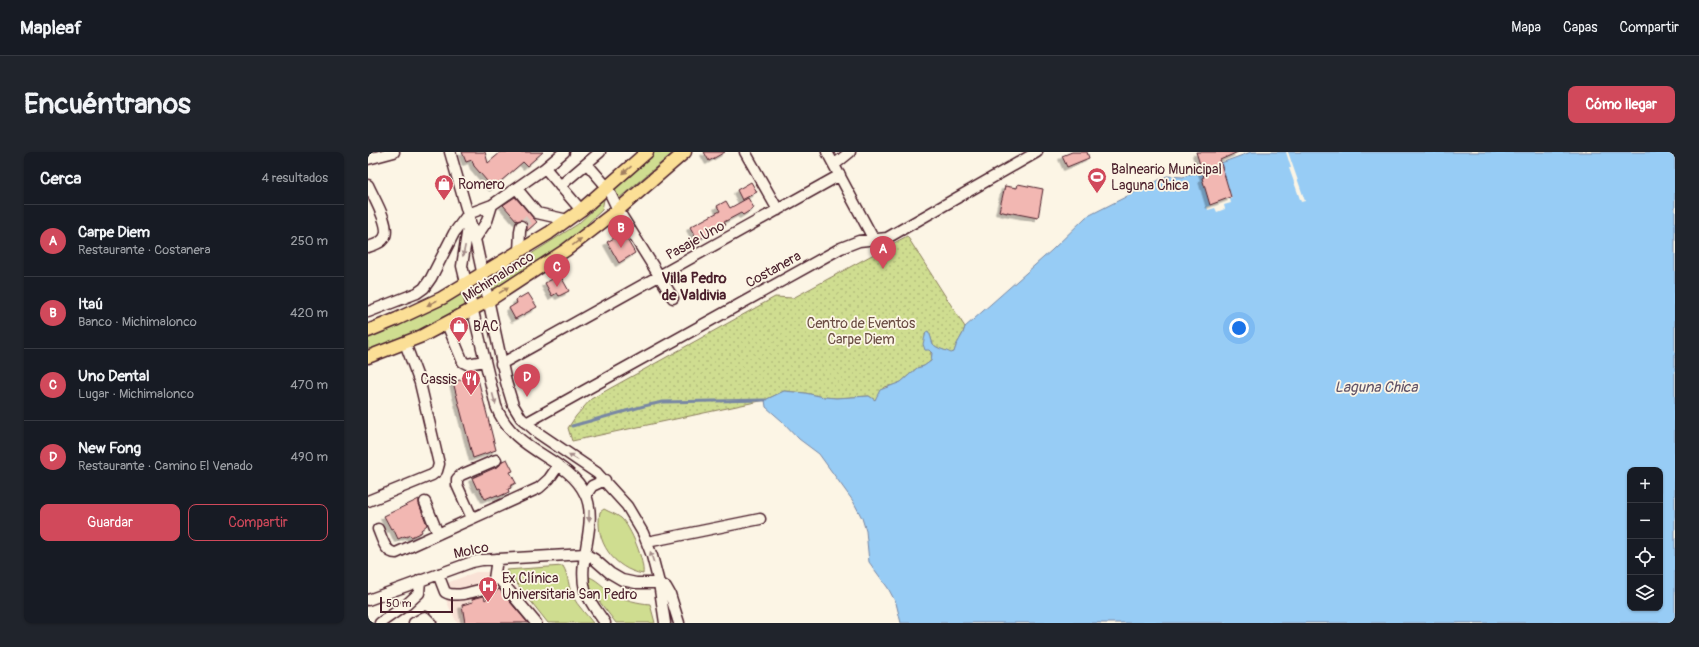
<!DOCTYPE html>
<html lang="es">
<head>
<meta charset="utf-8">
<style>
  body { margin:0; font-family:Pangolin,sans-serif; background:#20242c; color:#f1f3f6 }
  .controls { position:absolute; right:12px; bottom:12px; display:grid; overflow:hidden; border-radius:8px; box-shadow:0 1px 3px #0004 }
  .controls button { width:36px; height:36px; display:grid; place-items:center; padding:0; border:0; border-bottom:1px solid #363941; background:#171b24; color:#f1f3f6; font:20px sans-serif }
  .scale { position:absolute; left:12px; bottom:10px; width:73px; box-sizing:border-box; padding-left:4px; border:2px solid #4a1f2b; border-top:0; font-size:11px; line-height:14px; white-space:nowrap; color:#4a1f2b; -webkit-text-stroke:3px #fcf5e5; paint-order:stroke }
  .you { position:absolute; left:871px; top:176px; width:14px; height:14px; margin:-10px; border:3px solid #fff; border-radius:50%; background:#1a73e8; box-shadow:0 0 0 6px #1a73e833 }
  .badge { display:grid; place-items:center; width:26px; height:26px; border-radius:50%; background:#d1495b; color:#fff; font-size:13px; font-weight:700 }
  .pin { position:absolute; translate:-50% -33px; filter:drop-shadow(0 1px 2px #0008) }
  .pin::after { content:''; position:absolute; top:21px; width:14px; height:12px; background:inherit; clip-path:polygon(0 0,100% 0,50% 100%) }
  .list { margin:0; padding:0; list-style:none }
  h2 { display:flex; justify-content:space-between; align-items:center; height:52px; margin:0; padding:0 16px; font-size:17px }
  h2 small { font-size:13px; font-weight:400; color:#9ea1a6 }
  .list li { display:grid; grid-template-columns:26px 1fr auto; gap:12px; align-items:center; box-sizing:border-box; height:72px; padding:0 16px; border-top:1px solid #363941 }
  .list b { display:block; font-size:15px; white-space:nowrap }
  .list p { margin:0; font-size:13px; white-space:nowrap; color:#9ea1a6 }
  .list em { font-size:13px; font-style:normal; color:#9ea1a6 }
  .actions { display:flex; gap:8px; padding:12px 16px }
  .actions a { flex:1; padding:9px 0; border:1px solid #d1495b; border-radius:8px; text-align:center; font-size:14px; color:#d1495b }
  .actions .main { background:#d1495b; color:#fff }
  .icon { flex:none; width:22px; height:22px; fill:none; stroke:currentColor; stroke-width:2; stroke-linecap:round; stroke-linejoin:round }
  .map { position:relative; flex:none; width:1307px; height:471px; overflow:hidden; border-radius:8px }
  header { display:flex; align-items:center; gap:24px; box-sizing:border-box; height:56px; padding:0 20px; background:#171b24; border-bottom:1px solid #363941 }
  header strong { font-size:19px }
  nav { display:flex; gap:22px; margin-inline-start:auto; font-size:14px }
  .intro { display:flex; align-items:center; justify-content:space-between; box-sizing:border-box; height:96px; padding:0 24px }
  h1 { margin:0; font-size:28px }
  .button { padding:10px 18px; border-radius:8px; background:#d1495b; color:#fff; font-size:14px; font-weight:700 }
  main { display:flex; gap:24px; padding:0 24px }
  aside { flex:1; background:#171b24; border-radius:8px; box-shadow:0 1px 3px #0004 }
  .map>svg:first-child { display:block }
  .built { fill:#f9e2d6 }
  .green { fill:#cfdd90; stroke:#8c7e5e }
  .park { fill:url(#park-dots); stroke:#8c7e5e }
  .water { fill:#97ccf5; stroke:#7887a4; fill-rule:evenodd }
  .pier { fill:#fcf5e5 }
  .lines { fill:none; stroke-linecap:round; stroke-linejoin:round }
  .stream { stroke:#7887a4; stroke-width:3 }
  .building { fill:#f2b7b2; stroke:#4a1f2b; filter:url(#shadow) }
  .minor-tunnel { stroke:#d8cac0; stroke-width:10; stroke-dasharray:10 5; stroke-linecap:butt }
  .minor-casing { stroke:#4a1f2b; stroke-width:13 }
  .major-casing { stroke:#4a1f2b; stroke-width:15 }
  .minor { stroke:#fcf5e5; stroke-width:10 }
  .major { stroke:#fbdf96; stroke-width:12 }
  .oneway { fill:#a27f60 }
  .oneway2 { fill:#a38a88 }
  .labels { text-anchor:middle; stroke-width:3.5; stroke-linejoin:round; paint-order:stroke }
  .poi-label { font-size:14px; fill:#4a1f2b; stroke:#fcf5e5; text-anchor:start }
  .street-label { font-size:14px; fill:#4a1f2b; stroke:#fcf5e5 }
  .park-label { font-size:14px; fill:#6b4e44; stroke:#fcf5e5 }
  .neighbourhood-label { font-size:15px; font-weight:bold; fill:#4a1f2b; stroke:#fcf5e5 }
  .water-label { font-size:15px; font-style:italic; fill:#615368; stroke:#fcf5e5 }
</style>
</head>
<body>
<header>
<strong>Mapleaf</strong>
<nav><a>Mapa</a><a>Capas</a><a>Compartir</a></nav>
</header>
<div class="intro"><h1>Encuéntranos</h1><a class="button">Cómo llegar</a></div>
<main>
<aside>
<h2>Cerca<small>4 resultados</small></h2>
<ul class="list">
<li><span class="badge">A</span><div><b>Carpe Diem</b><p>Restaurante · Costanera</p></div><em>250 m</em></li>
<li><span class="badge">B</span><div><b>Itaú</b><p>Banco · Michimalonco</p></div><em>420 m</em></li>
<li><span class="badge">C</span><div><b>Uno Dental</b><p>Lugar · Michimalonco</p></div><em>470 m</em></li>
<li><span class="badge">D</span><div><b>New Fong</b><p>Restaurante · Camino El Venado</p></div><em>490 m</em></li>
</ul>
<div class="actions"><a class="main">Guardar</a><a>Compartir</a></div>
</aside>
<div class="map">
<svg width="1307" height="471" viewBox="0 0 1307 471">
  <defs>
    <pattern id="park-dots" width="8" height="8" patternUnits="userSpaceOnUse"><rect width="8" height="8" fill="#cfdd90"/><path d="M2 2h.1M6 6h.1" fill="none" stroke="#b3bd7c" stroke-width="1.8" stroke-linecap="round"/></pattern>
    <filter id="shadow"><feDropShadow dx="-3.5" dy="3.5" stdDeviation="0" flood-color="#0004"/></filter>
  </defs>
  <rect width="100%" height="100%" fill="#fcf5e5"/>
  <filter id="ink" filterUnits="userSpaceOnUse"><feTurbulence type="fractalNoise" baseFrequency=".025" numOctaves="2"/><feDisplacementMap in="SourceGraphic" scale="8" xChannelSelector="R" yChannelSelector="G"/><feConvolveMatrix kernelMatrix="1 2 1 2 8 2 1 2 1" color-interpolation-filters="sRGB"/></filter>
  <g filter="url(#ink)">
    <path class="built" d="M108,420H136L177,471H89L71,434Z"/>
    <path class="green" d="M286,0H306L250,47L243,37Z
      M237,42L234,58L219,72L209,84L183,100L137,133L56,179L0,199V186L35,170L135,120L210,72L225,58Z
      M236,357C241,360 248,362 253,366C263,375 277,410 275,422C246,417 226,389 232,360Z
      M195,414C201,424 200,435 205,445C210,454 219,463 225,471H180L138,418Z
      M217,424C228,425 236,437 246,442C257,448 270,451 282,452L287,471H248L224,440Z"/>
    <path class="park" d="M539,84L597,175C595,185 588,190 586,200L583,202C578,198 569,197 565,192C563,188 563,183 560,179L557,182C557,192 566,200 563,209L556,214L549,216L533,230L526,233L516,235L507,248L501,244L468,246L456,245L437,241L416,239L397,248L204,289L200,276L208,264L223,247L407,145L425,146Z"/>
    <path class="water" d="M883,0H1307V471H533L528,451L520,436L501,410L498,379L494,366L485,349L451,302L431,287L414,269L398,255L397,248L416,239L437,241L456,245L468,246L501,244L507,248L512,238L533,230L549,216L556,214L563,209L564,201L561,198H557L555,192L558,180L560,179C563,183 563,188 565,192C569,197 578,198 583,201L586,200C588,190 595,185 597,175L684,98L718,65L799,24L815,25ZM1262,318H1292V456H1262Z"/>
    <path class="pier" d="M918,0H920L937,49L933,50L921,16H923Z
      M855,19L864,46L862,47L863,51L856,53L857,57L849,60L847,56L840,58L839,55L842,54L834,26Z"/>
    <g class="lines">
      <path class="stream" d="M204,274L276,254L295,250L397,248"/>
    </g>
    <path class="building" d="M94,0H117L120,11L133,0H175L159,14L155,10L125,36L106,14L104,8L98,10Z
      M336,0H357L341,9Z
      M704,0H719L721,6L699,15L694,4Z
      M828,0H870L852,8L863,45L842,53L834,26L836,25Z
      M383,30L389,40L374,48L369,38Z
      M650,32L675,37L670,66L639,60V61L631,59L637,34L649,36Z
      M147,45L169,70L159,79V72L158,69L154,68L149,69L135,53Z
      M380,46L386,56L375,63L373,61L356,70L358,73L329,88L322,75L352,59L349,54L358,49L362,56Z
      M255,81L267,101L251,111L239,90Z
      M192,123L201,139L191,144L189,141L184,144L177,131Z
      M160,141L169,155L147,167L141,156L149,151L148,148Z
      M109,223L128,298L105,306L85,230Z
      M139,307L145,319L142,320L148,331L142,334L143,336L140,337L141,340L130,345L129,343L124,345V344L117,347L111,336L109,337L104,326L131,314L134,309Z
      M51,347V352L59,373L53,378L54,380L43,385L42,383L38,385L37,384L30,387L25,376L23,377L16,364Z
      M131,437L160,471H97L94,453L105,450L104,447L116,444L117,448Z"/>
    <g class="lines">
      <path class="minor-tunnel" d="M153,74L164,65"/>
      <defs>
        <path id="minor" d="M82,0L107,87L138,230L145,253L153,266L170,281L229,321L259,354L275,381L284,404L291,431L297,471
          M377,0L410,58
          M459,0L506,88
          M0,7L26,0
          M219,12L239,35L250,58L305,146
          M466,13L482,0
          M177,16L213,58
          M0,33C5,45 24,75 16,86C13,91 6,93 0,95
          M192,34L232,0
          M149,37L169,61L200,68
          M101,69L94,114L128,254C145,301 199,304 217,342C231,370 209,407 217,438C221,450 230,460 237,471
          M107,87L119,69L124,53
          M151,100L152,79L153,74
          M0,160L49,141L56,136L63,126L86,81L100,62L124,53L177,16L196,0
          M79,172L95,210L99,212L117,209
          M133,212L472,23
          M158,271L473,96L491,89L519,86L669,0
          M218,343L224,334L237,328
          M0,349L64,323L69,319L71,312L52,231L37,191
          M57,350L70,382
          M104,366L89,333V327L93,323L128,308
          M10,377C14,386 17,401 28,401L171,336L181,327L190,314
          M279,390L392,367
          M217,402L226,407L242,421L254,428L268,431H291L298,435L302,442L311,471
          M70,422L77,440C88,447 108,438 120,436L126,427L129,407
          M127,422L168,471
          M0,448L104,410L114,408L217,402
          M12,471L38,453L51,441L52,428
          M46,471L57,465L63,471"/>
        <path id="major" d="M0,179L29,167L74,146L181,81L213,58L279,0
          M0,205L54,184L120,149L198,98L250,58L317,0"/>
      </defs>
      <use href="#minor" class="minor-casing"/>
      <use href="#major" class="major-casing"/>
      <use href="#minor" class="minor"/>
      <use href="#major" class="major"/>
    </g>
    <defs><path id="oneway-solid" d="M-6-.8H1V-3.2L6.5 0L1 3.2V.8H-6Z"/></defs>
    <g class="oneway">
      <use href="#oneway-solid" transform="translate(259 18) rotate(139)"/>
      <use href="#oneway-solid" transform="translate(209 90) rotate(-37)"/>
      <use href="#oneway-solid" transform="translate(136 138) rotate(-33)"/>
      <use href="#oneway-solid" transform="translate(64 151) rotate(153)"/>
    </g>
    <g class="oneway2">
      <use href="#oneway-solid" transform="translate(96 99) rotate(102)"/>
      <use href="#oneway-solid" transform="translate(126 247) rotate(75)"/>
      <use href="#oneway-solid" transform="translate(205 305) rotate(-149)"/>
      <use href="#oneway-solid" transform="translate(221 364) rotate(91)"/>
      <use href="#oneway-solid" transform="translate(284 405) rotate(-108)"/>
    </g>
  </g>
  <defs>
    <symbol id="stadium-pin" viewBox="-11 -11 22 30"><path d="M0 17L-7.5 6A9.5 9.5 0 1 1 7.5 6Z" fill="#d1495b" stroke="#fcf5e5"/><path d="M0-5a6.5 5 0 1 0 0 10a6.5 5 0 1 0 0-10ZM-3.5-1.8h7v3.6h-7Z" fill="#fff"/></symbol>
    <symbol id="shop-pin" viewBox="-11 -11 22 30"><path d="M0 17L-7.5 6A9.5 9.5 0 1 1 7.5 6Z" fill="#d1495b" stroke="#fcf5e5"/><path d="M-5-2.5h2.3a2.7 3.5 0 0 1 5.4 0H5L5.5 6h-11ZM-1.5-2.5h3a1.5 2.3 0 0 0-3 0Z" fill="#fff"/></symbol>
    <symbol id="restaurant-pin" viewBox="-11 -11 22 30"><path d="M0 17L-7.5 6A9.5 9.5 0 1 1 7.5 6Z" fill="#d1495b" stroke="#fcf5e5"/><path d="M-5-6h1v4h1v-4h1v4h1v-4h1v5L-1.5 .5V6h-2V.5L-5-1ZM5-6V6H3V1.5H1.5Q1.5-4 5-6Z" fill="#fff"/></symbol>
    <symbol id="hospital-pin" viewBox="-11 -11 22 30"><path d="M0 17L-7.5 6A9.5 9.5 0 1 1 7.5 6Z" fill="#d1495b" stroke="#fcf5e5"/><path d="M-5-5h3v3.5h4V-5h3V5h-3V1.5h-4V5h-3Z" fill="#fff"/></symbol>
  </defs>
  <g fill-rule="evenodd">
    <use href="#stadium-pin" x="718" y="14" width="22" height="30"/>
    <use href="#shop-pin" x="65" y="21" width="22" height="30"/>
    <use href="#shop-pin" x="80" y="163" width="22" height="30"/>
    <use href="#restaurant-pin" x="92" y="216" width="22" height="30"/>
    <use href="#hospital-pin" x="109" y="423" width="22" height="30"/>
  </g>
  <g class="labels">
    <g class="poi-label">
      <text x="743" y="22">Balneario Municipal<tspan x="743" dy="16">Laguna Chica</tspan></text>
      <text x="90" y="37">Romero</text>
      <text x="105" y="179">BAC</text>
      <text x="89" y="232" text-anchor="end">Cassis</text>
      <text x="134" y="431">Ex Clínica<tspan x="134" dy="16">Universitaria San Pedro</tspan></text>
    </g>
    <g class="street-label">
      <text transform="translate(327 88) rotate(-29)" y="5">Pasaje Uno</text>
      <text transform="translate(405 117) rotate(-29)" y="5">Costanera</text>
      <text transform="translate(130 124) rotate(-32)" y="5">Michimalonco</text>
      <text transform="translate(103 398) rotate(-12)" y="5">Molco</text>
    </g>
    <g class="park-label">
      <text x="493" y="176">Centro de Eventos<tspan x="493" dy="16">Carpe Diem</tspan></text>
    </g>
    <g class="neighbourhood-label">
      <text x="326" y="131">Villa Pedro<tspan x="326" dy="17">de Valdivia</tspan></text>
    </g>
    <g class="water-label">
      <text x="1008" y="240">Laguna Chica</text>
    </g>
  </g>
</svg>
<div class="controls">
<button>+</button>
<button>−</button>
<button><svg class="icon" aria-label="locate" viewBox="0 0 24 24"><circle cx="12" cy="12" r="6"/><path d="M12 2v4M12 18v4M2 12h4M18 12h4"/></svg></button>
<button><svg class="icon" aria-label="layers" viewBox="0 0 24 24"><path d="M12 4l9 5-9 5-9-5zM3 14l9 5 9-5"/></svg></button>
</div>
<div class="scale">50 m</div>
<div class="you"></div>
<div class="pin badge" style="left:515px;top:117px">A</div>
<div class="pin badge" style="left:253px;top:96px">B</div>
<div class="pin badge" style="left:189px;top:135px">C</div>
<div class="pin badge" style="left:159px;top:245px">D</div>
</div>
</main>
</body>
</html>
